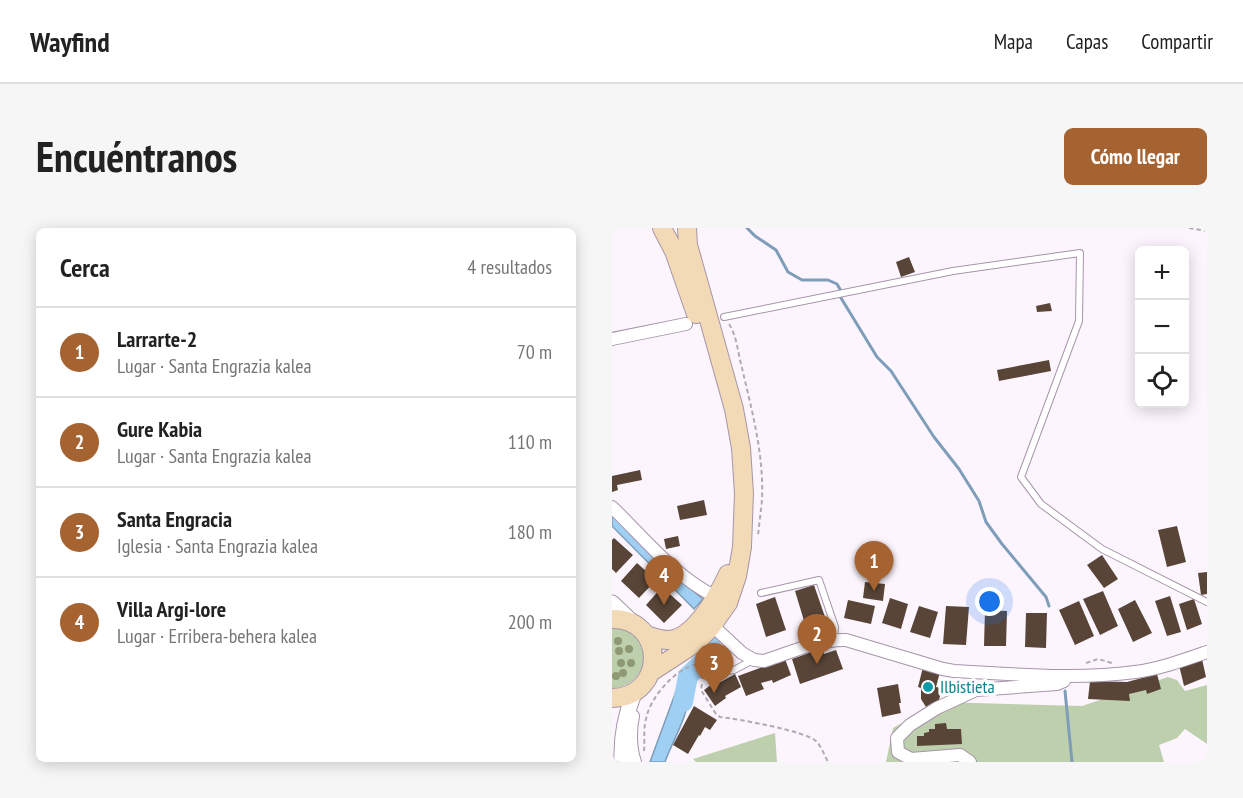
<!DOCTYPE html>
<html lang="es">
<head>
<meta charset="utf-8">
<style>
  body { margin:0; font-family:"PT Sans Narrow",sans-serif; background:#f6f6f6; color:#222 }
  .controls { position:absolute; right:18px; top:18px; display:grid; overflow:hidden; border-radius:9px; box-shadow:0 3px 15px #0003 }
  .controls button { width:54px; height:54px; display:grid; place-items:center; padding:0; border:0; border-bottom:2px solid #e0e0e0; background:#fff; color:#222; font:30px sans-serif }
  .you { position:absolute; left:378px; top:374px; width:21px; height:21px; margin:-15px; border:4px solid #fff; border-radius:50%; background:#1a73e8; box-shadow:0 0 0 9px #1a73e833 }
  .badge { display:grid; place-items:center; width:39px; height:39px; border-radius:50%; background:#a66332; color:#fff; font-size:20px; font-weight:700 }
  .pin { position:absolute; translate:-50% -50px; filter:drop-shadow(0 2px 3px #0008) }
  .pin::after { content:''; position:absolute; top:32px; width:21px; height:18px; background:inherit; clip-path:polygon(0 0,100% 0,50% 100%) }
  .list { margin:0; padding:0; list-style:none }
  h2 { display:flex; justify-content:space-between; align-items:center; height:78px; margin:0; padding:0 24px; font-size:26px }
  h2 small { font-size:20px; font-weight:400; color:#767676 }
  .list li { display:grid; grid-template-columns:39px 1fr auto; gap:18px; align-items:center; box-sizing:border-box; height:90px; padding:0 24px; border-top:2px solid #e0e0e0 }
  .list b { display:block; font-size:22px; white-space:nowrap }
  .list p { margin:0; font-size:20px; white-space:nowrap; color:#767676 }
  .list em { font-size:20px; font-style:normal; color:#767676 }
  .icon { flex:none; width:33px; height:33px; fill:none; stroke:currentColor; stroke-width:2; stroke-linecap:round; stroke-linejoin:round }
  .map { position:relative; flex:none; width:595px; height:534px; overflow:hidden; border-radius:9px }
  header { display:flex; align-items:center; gap:36px; box-sizing:border-box; height:84px; padding:0 30px; background:#fff; border-bottom:2px solid #e0e0e0 }
  header strong { font-size:28px }
  nav { display:flex; gap:33px; margin-inline-start:auto; font-size:21px }
  .intro { display:flex; align-items:center; justify-content:space-between; box-sizing:border-box; height:144px; padding:0 36px }
  h1 { margin:0; font-size:42px }
  .button { padding:15px 27px; border-radius:9px; background:#a66332; color:#fff; font-size:21px; font-weight:700 }
  main { display:flex; gap:36px; padding:0 36px }
  aside { flex:1; background:#fff; border-radius:9px; box-shadow:0 3px 15px #0003 }
  .map>svg:first-child { display:block }
  .green { fill:#becfad }
  .water { fill:#9fd0f3; stroke:#7d9db8; stroke-width:1.5 }
  .lines { fill:none; stroke-linecap:round; stroke-linejoin:round }
  .stream { stroke:#7d9db8; stroke-width:3 }
  .river { stroke:#9fd0f3; stroke-width:20 }
  .building { fill:#584538 }
  .service-casing { stroke:#a695a9; stroke-width:8 }
  .minor-casing { stroke:#a695a9; stroke-width:14 }
  .tertiary-casing { stroke:#a695a9; stroke-width:17 }
  .secondary-casing { stroke:#a695a9; stroke-width:20 }
  .path { stroke:#b1aab2; stroke-width:2; stroke-dasharray:4.5 3; stroke-linecap:butt }
  .service { stroke:#fff; stroke-width:6 }
  .minor { stroke:#fff; stroke-width:12 }
  .tertiary { stroke:#fff; stroke-width:15 }
  .secondary { stroke:#f3dab6; stroke-width:18 }
  .tree { fill:#8e9973 }
  .culture-dot { fill:#0f9aa8; stroke:#fff; stroke-width:2 }
  .labels { text-anchor:middle; stroke-width:6; stroke-linejoin:round; paint-order:stroke }
  .culture-label { font-size:18px; fill:#0d838f; stroke:#fff; text-anchor:start }
</style>
</head>
<body>
<header>
<strong>Wayfind</strong>
<nav><a>Mapa</a><a>Capas</a><a>Compartir</a></nav>
</header>
<div class="intro"><h1>Encuéntranos</h1><a class="button">Cómo llegar</a></div>
<main>
<aside>
<h2>Cerca<small>4 resultados</small></h2>
<ul class="list">
<li><span class="badge">1</span><div><b>Larrarte-2</b><p>Lugar · Santa Engrazia kalea</p></div><em>70 m</em></li>
<li><span class="badge">2</span><div><b>Gure Kabia</b><p>Lugar · Santa Engrazia kalea</p></div><em>110 m</em></li>
<li><span class="badge">3</span><div><b>Santa Engracia</b><p>Iglesia · Santa Engrazia kalea</p></div><em>180 m</em></li>
<li><span class="badge">4</span><div><b>Villa Argi-lore</b><p>Lugar · Erribera-behera kalea</p></div><em>200 m</em></li>
</ul>
</aside>
<div class="map">
<svg width="595" height="534" viewBox="0 0 595 534">
  <rect width="100%" height="100%" fill="#fdf5fe"/>
  <path class="green" d="M0,399C4,400 10,400 14,402C44,415 34,460 0,460Z
    M556,449L565,452L573,463L595,457V516L573,501L565,510L547,517L552,534H274L281,500L328,474L470,478Z
    M163,505L165,534H84L81,531Z"/>
  <path class="water" d="M0,284L69,353L91,371L82,381L0,298Z
    M72,445L78,451C78,459 78,467 76,475C72,496 60,514 53,534H38L67,455Z"/>
  <g class="lines">
    <path class="stream" d="M135,0L143,8L164,22L176,44L190,52H216L225,56L229,63
      M229,70L265,129L279,143L322,209L347,241L367,273L374,294L390,316L434,369L437,378
      M453,463L460,534"/>
    <path class="river" d="M71,474L76,448L94,431L99,421L98,403L92,388"/>
  </g>
  <path class="building" d="M297,29L303,44L289,49L284,34Z
    M438,75L440,83L425,84L424,78Z
    M437,132L439,143L387,153L385,142Z
    M28,242L30,252L5,257L6,262L0,264V248Z
    M92,272L95,287L68,292L65,278Z
    M565,298L574,334L555,339L546,302Z
    M66,308L68,318L54,321L52,311Z
    M2,310L21,327L4,345L0,341V312Z
    M490,327L506,351L492,360L475,337Z
    M25,335L44,352L27,370L9,353Z
    M595,344V366L589,367L586,345Z
    M253,354L273,356L271,373L251,370Z
    M202,357L213,389L193,396L183,363Z
    M50,359L70,377L52,395L34,377Z
    M491,363L506,398L488,407L471,371Z
    M558,368L569,404L555,408L543,373Z
    M163,369L174,402L154,409L144,376Z
    M278,370L296,376L289,401L270,395Z
    M582,371L590,396L575,402L567,376Z
    M236,372L263,378L259,396L232,390Z
    M523,372L540,405L521,414L506,381Z
    M467,373L482,408L463,417L447,382Z
    M307,378L326,384L318,410L298,404Z
    M334,378L357,379L354,417L331,416Z
    M373,382L395,383L394,418H372Z
    M414,385H435L434,420L413,419Z
    M224,422L231,441L188,456L180,431L200,424L201,426L211,423L212,426Z
    M173,431L179,447L161,455L160,452L149,455L152,461L134,468L126,448Z
    M590,431L594,449L572,458L567,437Z
    M311,439L328,444L324,459L330,460L327,472L314,479L309,471V460L306,459Z
    M123,446L129,459L113,468L114,470L103,478L92,462L103,454L105,456Z
    M545,446L549,461L535,466L534,462L517,466L518,473L476,471L478,453L515,454Z
    M286,456L289,475H287L289,485L270,489L265,460Z
    M82,478L105,492L98,502L93,499L88,508L87,507L76,526L61,517Z
    M334,495L335,501H349L350,516L305,518V508H312V505L317,504V501H323V496Z"/>
  <g class="lines">
    <defs>
      <path id="service" d="M112,89L341,43L468,25L467,93L409,249L429,276L490,321L595,374
        M149,365L207,352L223,399L222,411
        M92,447L122,442L141,432"/>
      <path id="minor" d="M0,111L74,96
        M0,279C33,311 63,349 104,369
        M92,399L103,400L130,425L142,432L152,433C178,425 206,411 234,412L331,441L342,443C402,446 463,452 523,444C547,441 572,432 595,424
        M21,488C18,502 18,520 23,534
        M358,534L348,527L299,531L286,524L285,510L298,497L325,480L364,462L445,456L452,453"/>
      <path id="tertiary" d="M0,375L21,395
        M10,534C9,509 13,488 22,465"/>
      <path id="secondary" d="M50,0L62,23L84,86
        M0,391C54,390 55,469 0,470
        M34,407C43,410 53,414 62,411C84,406 107,366 116,346
        M39,444L85,414L99,399L116,375L125,348L130,319L132,265L129,220L122,181L76,17L75,0"/>
    </defs>
    <use href="#service" class="service-casing"/>
    <use href="#minor" class="minor-casing"/>
    <use href="#tertiary" class="tertiary-casing"/>
    <use href="#secondary" class="secondary-casing"/>
    <path class="path" d="M577,0L595,3
      M117,96C125,108 126,126 130,140C140,183 152,227 150,271C149,284 147,296 146,308
      M474,435L486,431L500,435
      M90,456L89,462L104,486L108,489C126,491 193,503 204,513C209,518 213,528 216,534
      M32,523C33,513 31,502 34,491C38,470 61,443 82,437C88,435 94,436 100,437"/>
    <use href="#service" class="service"/>
    <use href="#minor" class="minor"/>
    <use href="#tertiary" class="tertiary"/>
    <use href="#secondary" class="secondary"/>
  </g>
  <g class="tree">
    <circle cx="6" cy="413" r="4"/>
    <circle cx="17" cy="421" r="4"/>
    <circle cx="7" cy="423" r="4"/>
    <circle cx="9" cy="435" r="4"/>
    <circle cx="19" cy="435" r="4"/>
    <circle cx="11" cy="445" r="4"/>
    <circle cx="4" cy="448" r="4"/>
  </g>
  <circle class="culture-dot" cx="316" cy="459" r="6"/>
  <g class="labels">
    <g class="culture-label">
      <text x="328" y="465">Ilbistieta</text>
    </g>
  </g>
</svg>
<div class="controls">
<button>+</button>
<button>−</button>
<button><svg class="icon" aria-label="locate" viewBox="0 0 24 24"><circle cx="12" cy="12" r="6"/><path d="M12 2v4M12 18v4M2 12h4M18 12h4"/></svg></button>
</div>
<div class="you"></div>
<div class="pin badge" style="left:262px;top:363px">1</div>
<div class="pin badge" style="left:205px;top:436px">2</div>
<div class="pin badge" style="left:102px;top:465px">3</div>
<div class="pin badge" style="left:52px;top:377px">4</div>
</div>
</main>
</body>
</html>
